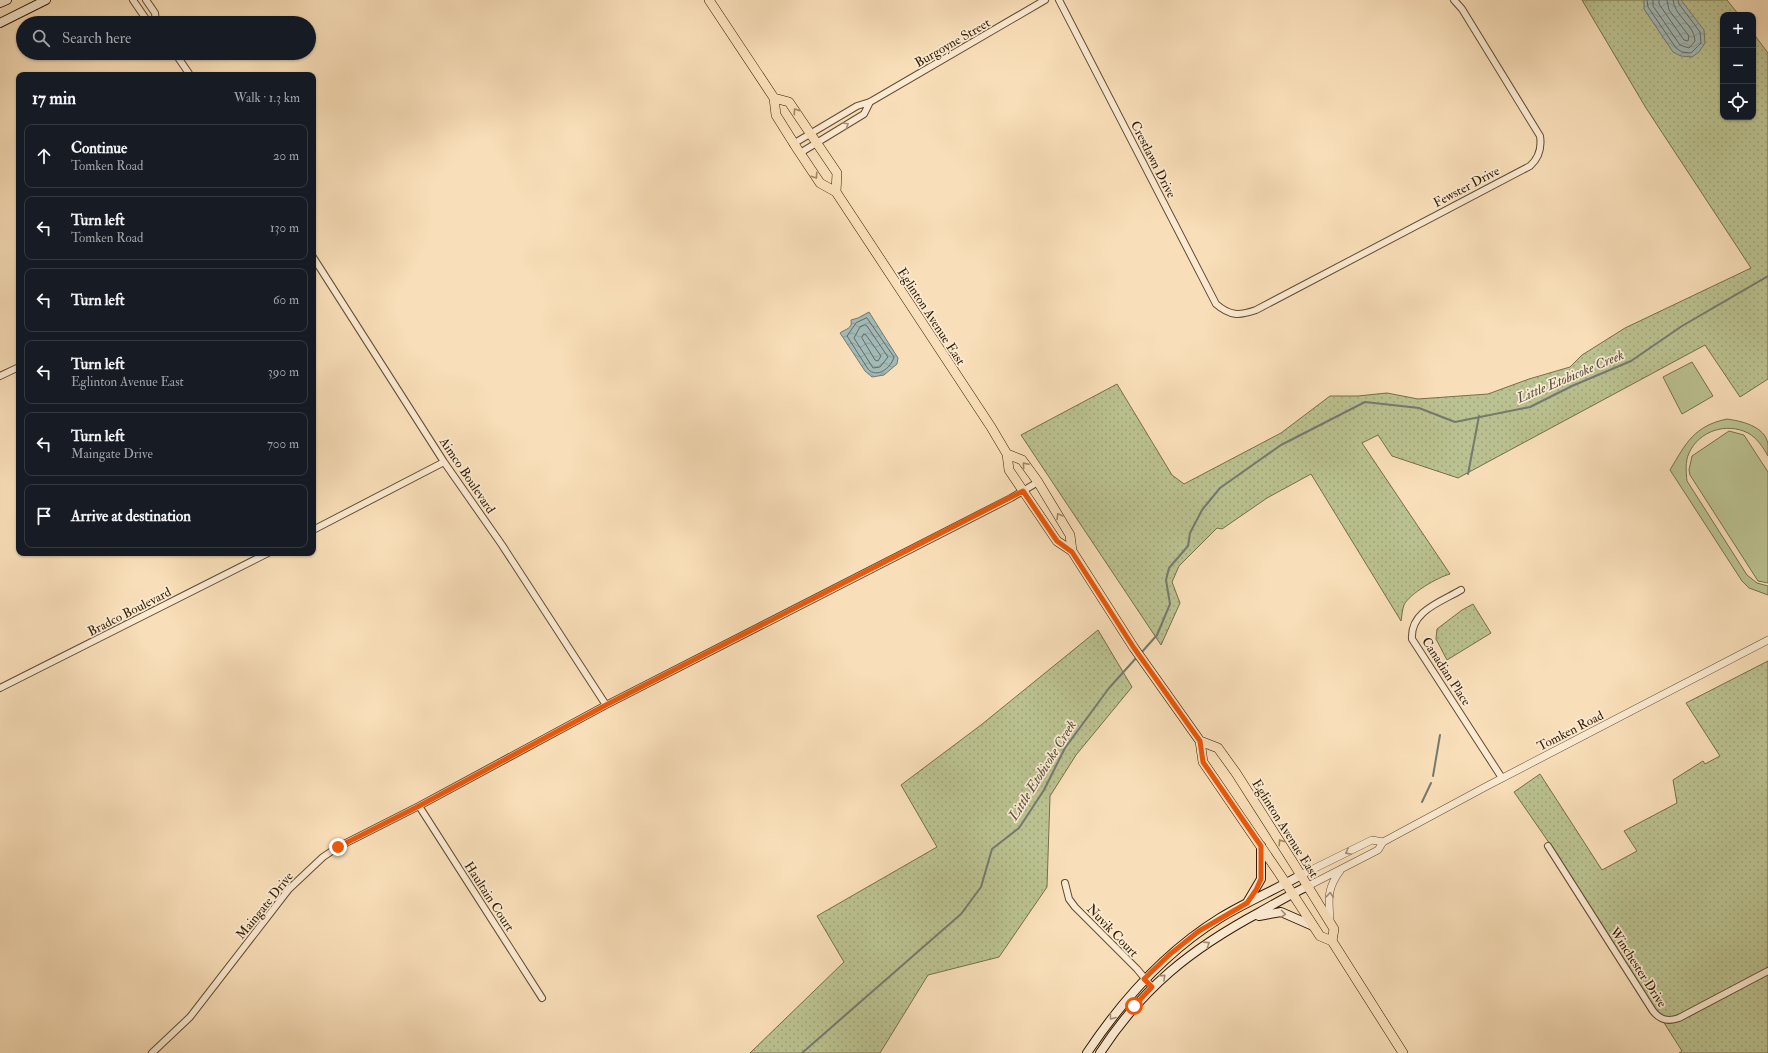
<!DOCTYPE html>
<html lang="en">
<head>
<meta charset="utf-8">
<style>
  body { margin:0; font-family:"IM FELL Double Pica",serif; background:#20242c; color:#f1f3f6 }
  .controls { position:absolute; right:12px; top:12px; display:grid; overflow:hidden; border-radius:8px; box-shadow:0 1px 3px #0004 }
  .controls button { width:36px; height:36px; display:grid; place-items:center; padding:0; border:0; border-bottom:1px solid #363941; background:#171b24; color:#f1f3f6; font:20px sans-serif }
  .stop { position:absolute; width:12px; height:12px; margin:-9px; border:3px solid #ea580c; border-radius:50%; background:#fff }
  .stop.end { background:#ea580c; border-color:#fff; box-shadow:0 1px 4px #0008 }
  .list { margin:0; padding:0; list-style:none }
  h2 { display:flex; justify-content:space-between; align-items:center; height:52px; margin:0; padding:0 16px; font-size:17px }
  h2 small { font-size:13px; font-weight:400; color:#9ea1a6 }
  .list li { display:grid; grid-template-columns:26px 1fr auto; gap:12px; align-items:center; box-sizing:border-box; height:64px; margin:0 8px 8px; padding:0 8px; border:1px solid #363941; border-radius:8px }
  .list b { display:block; font-size:15px; white-space:nowrap }
  .list p { margin:0; font-size:13px; white-space:nowrap; color:#9ea1a6 }
  .list em { font-size:13px; font-style:normal; color:#9ea1a6 }
  .icon { flex:none; width:22px; height:22px; fill:none; stroke:currentColor; stroke-width:2; stroke-linecap:round; stroke-linejoin:round }
  .map { position:relative; flex:none; width:1768px; height:1053px; overflow:hidden }
  .search { position:absolute; background:#171b24; box-shadow:0 1px 3px #0004; left:16px; top:16px; width:300px; height:44px; display:flex; align-items:center; gap:10px; box-sizing:border-box; padding:0 14px; border-radius:22px; color:#9ea1a6; font-size:15px }
  .panel { position:absolute; background:#171b24; box-shadow:0 1px 3px #0004; left:16px; top:72px; width:300px; height:484px; border-radius:8px }
  .map>svg:first-child { display:block }
  .grass { fill:url(#grass-dots); stroke:#766e49 }
  .pitch { fill:#bbc291; stroke:#766e49 }
  .water { fill:url(#water-waves); stroke:#747a6f }
  .lines { fill:none; stroke-linecap:round; stroke-linejoin:round }
  .shore { stroke:#686a5c; stroke-width:1 }
  .stream { stroke:#747a6f; stroke-width:2 }
  .minor-casing { stroke:#624c2f; stroke-width:8 }
  .tertiary-casing { stroke:#624c2f; stroke-width:8 }
  .secondary-casing { stroke:#301b01; stroke-width:10 }
  .primary-casing { stroke:#301b01; stroke-width:10 }
  .minor { stroke:#fbead2; stroke-width:6 }
  .tertiary { stroke:#fbead2; stroke-width:7 }
  .secondary { stroke:#fbead2; stroke-width:8 }
  .primary { stroke:#f9dfb9; stroke-width:9 }
  .oneway { stroke:#9f8766 }
  .oneway2 { stroke:#a08d74 }
  .route { stroke:#ea580c; stroke-width:5 }
  .labels { text-anchor:middle; stroke-width:3.5; stroke-linejoin:round; paint-order:stroke }
  .street-label { font-size:13px; fill:#301b01; stroke:#fbead2 }
  .water-label { font-size:14px; font-style:italic; fill:#585341; stroke:#fbead2 }
</style>
</head>
<body>
<div class="map">
<svg width="1768" height="1053" viewBox="0 0 1768 1053">
  <defs>
    <pattern id="grass-dots" width="8" height="8" patternUnits="userSpaceOnUse"><rect width="8" height="8" fill="#bbc291"/><path d="M2 2h.1M6 6h.1" fill="none" stroke="#a1a67b" stroke-width="1.8" stroke-linecap="round"/></pattern>
    <pattern id="water-waves" width="16" height="10" patternUnits="userSpaceOnUse"><rect width="16" height="10" fill="#a1bab8"/><path d="M0 5q4-4 8 0t8 0" fill="none" stroke="#8b9f9c"/></pattern>
  </defs>
  <rect width="100%" height="100%" fill="#f9dfb9"/>
  <filter id="stains"><feTurbulence type="fractalNoise" baseFrequency=".005" numOctaves="4"/><feColorMatrix values="0 0 0 0 .2 0 0 0 0 .09 0 0 0 0 .02 0 0 0 .5 -.17"/></filter>
  <radialGradient id="worn" r=".72"><stop offset=".6" stop-color="#630" stop-opacity="0"/><stop offset="1" stop-color="#630" stop-opacity=".3"/></radialGradient>
  <path class="grass" d="M1582,0H1727L1739,15H1723V117H1753V33L1768,53V379L1740,397L1705,345L1458,478L1392,456L1378,435L1362,443L1450,574C1438,577 1409,594 1404,605C1402,610 1402,616 1401,621L1311,474L1267,498L1222,529L1217,528L1179,566L1172,582L1180,603L1161,645L1021,435L1117,384L1172,475L1184,484L1281,433L1330,396H1358L1387,393L1418,399L1488,394L1529,379L1570,367L1582,355L1625,328L1751,268L1646,108Z
    M1473,604L1491,633L1447,660L1436,639L1437,629L1462,610Z
    M1098,630L1132,687L1076,755L1050,796L1047,887L999,957L928,975L880,1053H750L844,962L817,916L937,847L901,785L981,725Z
    M1768,661V1053H1679L1682,1051L1552,847L1514,792L1540,774L1602,870L1637,851L1624,831L1677,803L1673,780L1703,761L1705,764L1720,756L1686,703Z"/>
  <path class="pitch" d="M1692,362L1713,396L1682,414L1663,377Z
    M1727,419C1741,421 1765,426 1768,444C1768,447 1768,452 1768,456C1763,447 1757,438 1748,433C1726,422 1699,431 1689,453C1685,462 1686,471 1687,481L1747,575L1757,583L1768,586V595L1749,588L1742,581L1670,470C1686,443 1694,426 1727,419Z
    M1729,431L1744,435L1768,472V583L1758,581L1690,475L1689,470L1692,456Z"/>
  <path class="water" d="M1644,0H1681L1704,30L1705,43L1699,52L1692,57L1681,56L1673,52L1644,9Z
    M869,312L898,358L897,364L884,375L872,377L865,371L840,333C845,329 853,329 851,320L858,318Z"/>
  <g class="lines">
    <path class="shore" d="M1647,0L1648,7L1676,48L1682,52L1691,53L1701,43L1700,32L1679,4L1678,0
      M1653,0V6L1680,45L1689,48L1695,41C1695,25 1674,16 1673,0
      M1659,0V4L1684,40L1688,41L1689,36L1669,10L1667,0
      M867,318L894,357C891,368 877,379 868,369L847,336L856,323Z
      M865,325L867,326L888,357L880,367L873,368L854,338L860,327Z
      M864,334L866,335L881,356L878,361L875,360L862,338Z"/>
    <path class="stream" d="M1468,474L1479,416
      M1141,653L1157,635L1170,604L1166,580L1169,568L1188,546L1190,533L1202,510L1220,488L1281,445L1365,402L1419,408L1455,422L1530,407L1572,386L1631,361L1682,326L1768,276
      M1433,776L1440,735
      M1422,802L1431,783
      M802,1053L961,914L981,887L992,849L1019,828L1044,790L1065,748L1109,688L1137,657"/>
    <defs>
      <path id="minor" d="M133,0L146,19L152,23
        M146,0L155,13L156,23
        M1059,0L1216,304C1230,316 1239,316 1256,310L1530,166C1539,158 1542,149 1540,136L1462,9L1454,0
        M175,53L190,75
        M793,144L857,106L870,102L1045,0
        M800,153L864,114L870,102
        M313,257L444,462L502,545L606,705
        M0,376L19,367
        M313,530L444,462
        M1461,590C1441,602 1410,611 1412,639L1502,778
        M0,688L268,553
        M419,806L542,998
        M1548,846L1653,1011C1660,1020 1668,1022 1679,1018L1768,971
        M1065,883L1069,899L1075,907L1137,969L1152,987
        M152,1053L190,1017L289,889L323,857L338,847L419,806L606,705L1011,498L1038,482"/>
      <path id="tertiary" d="M1301,875L1372,840L1383,842
        M1308,886L1378,850L1383,842L1487,786L1768,640
        M1330,922C1329,899 1326,890 1340,871"/>
      <path id="secondary" d="M0,3L7,0
        M0,23L46,0
        M1248,901L1261,879V846
        M1259,916L1281,912L1313,926
        M1087,1053C1123,999 1165,952 1220,918C1246,902 1275,890 1301,875
        M1100,1053C1143,987 1191,949 1260,912C1276,903 1291,894 1308,886"/>
      <path id="primary" d="M709,0L774,98L776,115L798,150L820,183L836,192L991,427L1007,454L1009,470L1057,541L1072,551L1134,648L1200,741L1203,762L1279,873L1320,936L1332,941L1403,1053
        M774,98L789,102L837,173L836,192
        M1007,454L1022,460L1038,482L1070,535L1072,551
        M1200,741L1218,748L1236,773L1294,864L1334,929L1332,941"/>
    </defs>
    <use href="#minor" class="minor-casing"/>
    <use href="#tertiary" class="tertiary-casing"/>
    <use href="#secondary" class="secondary-casing"/>
    <use href="#primary" class="primary-casing"/>
    <use href="#minor" class="minor"/>
    <use href="#tertiary" class="tertiary"/>
    <use href="#secondary" class="secondary"/>
    <use href="#primary" class="primary"/>
  </g>
  <defs><path id="oneway-chevron" d="M-2-3.5L2.5 0L-2 3.5" fill="none" stroke-width="1.6" stroke-linecap="round" stroke-linejoin="round"/></defs>
  <g class="oneway">
    <use href="#oneway-chevron" transform="translate(796 111) rotate(-125)"/>
    <use href="#oneway-chevron" transform="translate(815 176) rotate(56)"/>
    <use href="#oneway-chevron" transform="translate(1025 465) rotate(-131)"/>
    <use href="#oneway-chevron" transform="translate(1059 516) rotate(-121)"/>
    <use href="#oneway-chevron" transform="translate(1281 842) rotate(-123)"/>
  </g>
  <g class="oneway2">
    <use href="#oneway-chevron" transform="translate(846 125) rotate(-31)"/>
    <use href="#oneway-chevron" transform="translate(1348 852) rotate(153)"/>
    <use href="#oneway-chevron" transform="translate(1330 895) rotate(-86)"/>
    <use href="#oneway-chevron" transform="translate(1283 914) rotate(8)"/>
    <use href="#oneway-chevron" transform="translate(1207 944) rotate(-33)"/>
    <use href="#oneway-chevron" transform="translate(1163 977) rotate(-42)"/>
    <use href="#oneway-chevron" transform="translate(1112 1017) rotate(127)"/>
  </g>
  <g class="lines">
    <path class="route" d="M338,847L419,806L606,705L1023,491L1057,541L1072,552L1134,648L1200,741L1203,762L1261,846V879L1256,890L1247,903L1199,931L1169,955L1144,979L1152,987L1134,1006"/>
  </g>
  <g class="labels">
    <g class="street-label">
      <text transform="translate(952 42) rotate(-30)" y="5">Burgoyne Street</text>
      <text transform="translate(1154 159) rotate(63)" y="5">Crestlawn Drive</text>
      <text transform="translate(1466 186) rotate(-28)" y="5">Fewster Drive</text>
      <text transform="translate(932 316) rotate(57)" y="5">Eglinton Avenue East</text>
      <text transform="translate(468 475) rotate(56)" y="5">Aimco Boulevard</text>
      <text transform="translate(129 611) rotate(-27)" y="5">Bradco Boulevard</text>
      <text transform="translate(1447 671) rotate(57)" y="5">Canadian Place</text>
      <text transform="translate(1570 730) rotate(-27)" y="5">Tomken Road</text>
      <text transform="translate(1286 828) rotate(58)" y="5">Eglinton Avenue East</text>
      <text transform="translate(490 896) rotate(57)" y="5">Haultain Court</text>
      <text transform="translate(264 905) rotate(-51)" y="5">Maingate Drive</text>
      <text transform="translate(1113 930) rotate(46)" y="5">Nuvik Court</text>
      <text transform="translate(1639 967) rotate(57)" y="5">Winchester Drive</text>
    </g>
    <g class="water-label">
      <text transform="translate(1570 376) rotate(-23)" y="5">Little Etobicoke Creek</text>
      <text transform="translate(1042 770) rotate(-58)" y="5">Little Etobicoke Creek</text>
    </g>
  </g>
  <rect width="100%" height="100%" filter="url(#stains)"/>
  <rect width="100%" height="100%" fill="url(#worn)"/>
</svg>
<div class="controls">
<button>+</button>
<button>−</button>
<button><svg class="icon" aria-label="locate" viewBox="0 0 24 24"><circle cx="12" cy="12" r="6"/><path d="M12 2v4M12 18v4M2 12h4M18 12h4"/></svg></button>
</div>
<div class="stop" style="left:1134px;top:1006px"></div>
<div class="stop end" style="left:338px;top:847px"></div>
<div class="search"><svg class="icon" aria-label="search" viewBox="0 0 24 24"><circle cx="10" cy="10" r="6"/><path d="M15 15l6 6"/></svg>Search here</div>
<section class="panel">
<h2>17 min<small>Walk · 1.3 km</small></h2>
<ul class="list">
<li><svg class="icon" aria-label="ahead" viewBox="0 0 24 24"><path d="M12 20V5M6 11l6-6 6 6"/></svg><div><b>Continue</b><p>Tomken Road</p></div><em>20 m</em></li>
<li><svg class="icon" aria-label="left" viewBox="0 0 24 24"><path d="M17 20v-9H6M10 6l-5 5 5 5"/></svg><div><b>Turn left</b><p>Tomken Road</p></div><em>130 m</em></li>
<li><svg class="icon" aria-label="left" viewBox="0 0 24 24"><path d="M17 20v-9H6M10 6l-5 5 5 5"/></svg><div><b>Turn left</b></div><em>60 m</em></li>
<li><svg class="icon" aria-label="left" viewBox="0 0 24 24"><path d="M17 20v-9H6M10 6l-5 5 5 5"/></svg><div><b>Turn left</b><p>Eglinton Avenue East</p></div><em>390 m</em></li>
<li><svg class="icon" aria-label="left" viewBox="0 0 24 24"><path d="M17 20v-9H6M10 6l-5 5 5 5"/></svg><div><b>Turn left</b><p>Maingate Drive</p></div><em>700 m</em></li>
<li><svg class="icon" aria-label="arrive" viewBox="0 0 24 24"><path d="M6 21V4h12l-3 4 3 4H6"/></svg><div><b>Arrive at destination</b></div></li>
</ul>
</section>
</div>
</body>
</html>
